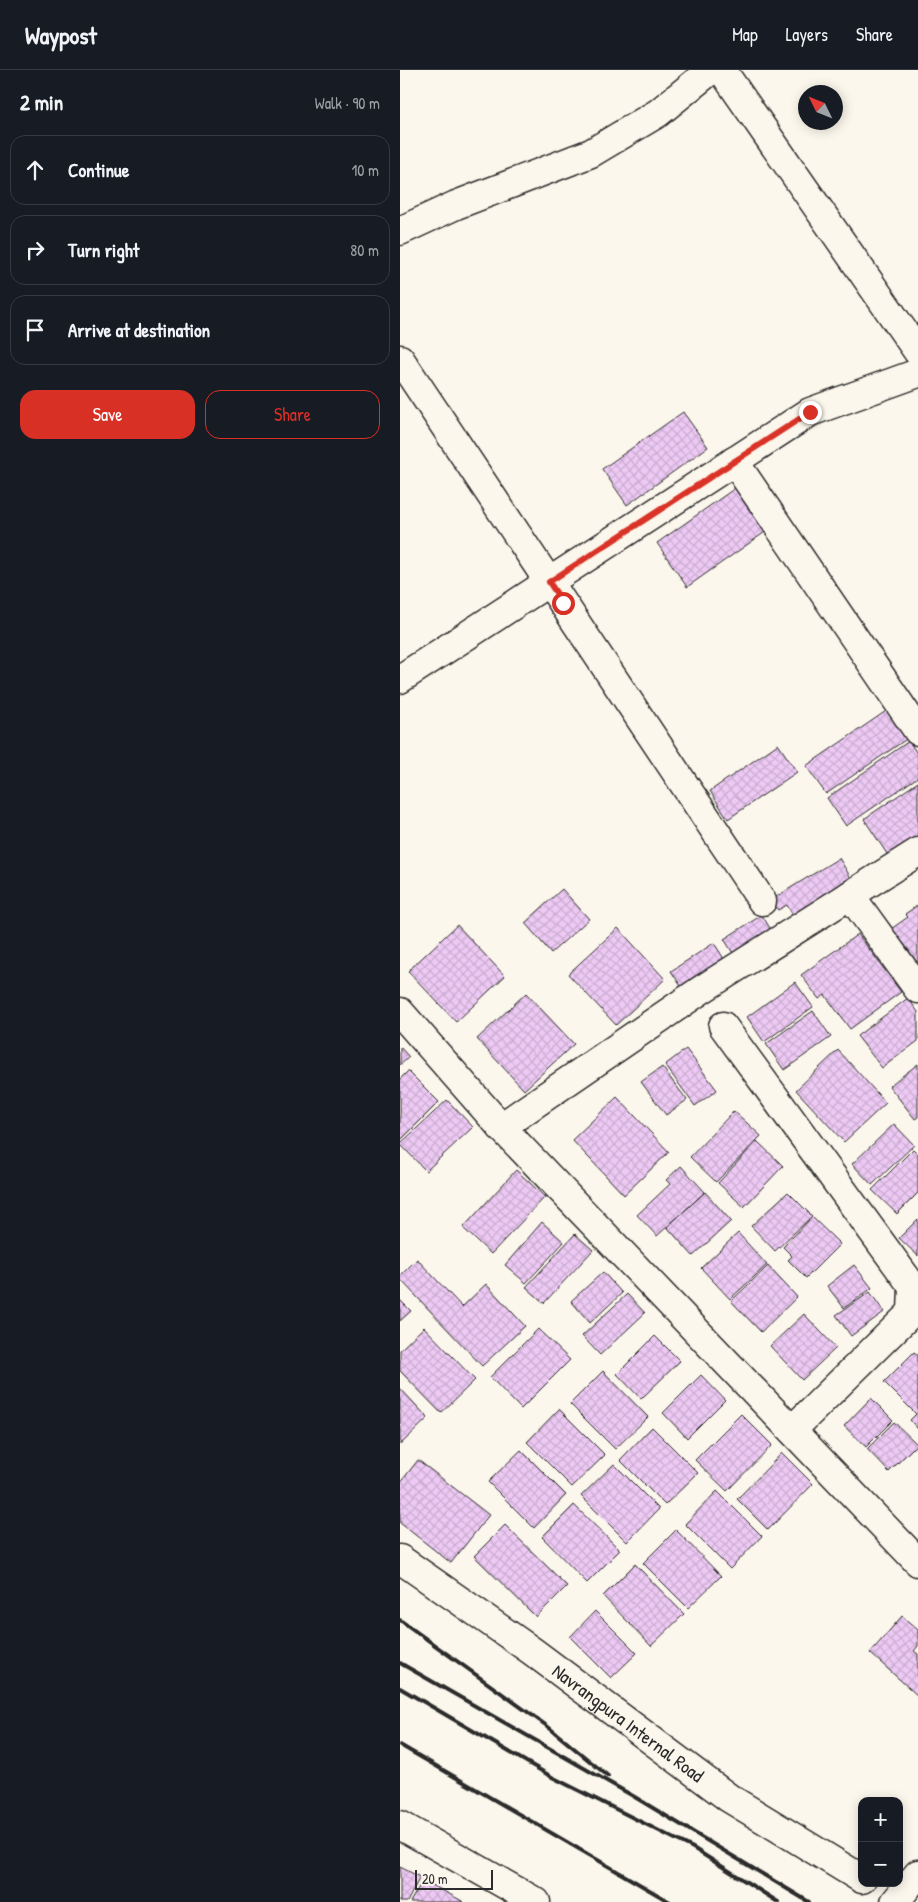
<!DOCTYPE html>
<html lang="en">
<head>
<meta charset="utf-8">
<style>
  body { margin:0; font-family:"Patrick Hand",sans-serif; background:#20242c; color:#f1f3f6 }
  .controls { position:absolute; right:15px; bottom:15px; display:grid; overflow:hidden; border-radius:10px; box-shadow:0 2px 12px #0003 }
  .controls button { width:45px; height:45px; display:grid; place-items:center; padding:0; border:0; border-bottom:1px solid #363941; background:#171b24; color:#f1f3f6; font:25px sans-serif }
  .compass { position:absolute; left:398px; top:15px; width:45px; height:45px; border-radius:50%; background:#171b24; box-shadow:0 2px 12px #0003; rotate:313deg }
  .scale { position:absolute; left:15px; bottom:12px; width:78px; box-sizing:border-box; padding-left:5px; border:2px solid #2b2b2b; border-top:0; font-size:14px; line-height:18px; white-space:nowrap; color:#2b2b2b; -webkit-text-stroke:4px #fbf7ec; paint-order:stroke }
  .stop { position:absolute; width:15px; height:15px; margin:-11px; border:4px solid #d93025; border-radius:50%; background:#fff }
  .stop.end { background:#d93025; border-color:#fff; box-shadow:0 1px 5px #0008 }
  .list { margin:0; padding:0; list-style:none }
  h2 { display:flex; justify-content:space-between; align-items:center; height:65px; margin:0; padding:0 20px; font-size:21px }
  h2 small { font-size:16px; font-weight:400; color:#9ea1a6 }
  .list li { display:grid; grid-template-columns:32px 1fr auto; gap:15px; align-items:center; box-sizing:border-box; height:70px; margin:0 10px 10px; padding:0 10px; border:1px solid #363941; border-radius:15px }
  .list b { display:block; font-size:19px; white-space:nowrap }
  .list em { font-size:16px; font-style:normal; color:#9ea1a6 }
  .actions { display:flex; gap:10px; padding:15px 20px }
  .actions a { flex:1; padding:11px 0; border:1px solid #d93025; border-radius:15px; text-align:center; font-size:18px; color:#d93025 }
  .actions .main { background:#d93025; color:#fff }
  .icon { flex:none; width:28px; height:28px; fill:none; stroke:currentColor; stroke-width:2; stroke-linecap:round; stroke-linejoin:round }
  .map { position:relative; flex:none; width:518px; height:1832px; overflow:hidden }
  header { display:flex; align-items:center; gap:30px; box-sizing:border-box; height:70px; padding:0 25px; background:#171b24; border-bottom:1px solid #363941 }
  header strong { font-size:24px }
  nav { display:flex; gap:28px; margin-inline-start:auto; font-size:18px }
  main { display:flex }
  aside { flex:1; background:#171b24 }
  .map>svg:first-child { display:block }
  .building { fill:url(#building-cross-hatch); stroke:#2b2b2b }
  .lines { fill:none; stroke-linecap:round; stroke-linejoin:round }
  .minor-casing { stroke:#2b2b2b; stroke-width:31 }
  .minor { stroke:#fbf7ec; stroke-width:28 }
  .rail { stroke:#2b2b2b; stroke-width:4 }
  .route { stroke:#d93025; stroke-width:6 }
  .labels { text-anchor:middle; stroke-width:5; stroke-linejoin:round; paint-order:stroke }
  .street-label { font-size:19px; fill:#2b2b2b; stroke:#fbf7ec }
</style>
</head>
<body>
<header>
<strong>Waypost</strong>
<nav><a>Map</a><a>Layers</a><a>Share</a></nav>
</header>
<main>
<aside>
<h2>2 min<small>Walk · 90 m</small></h2>
<ul class="list">
<li><svg class="icon" aria-label="ahead" viewBox="0 0 24 24"><path d="M12 20V5M6 11l6-6 6 6"/></svg><div><b>Continue</b></div><em>10 m</em></li>
<li><svg class="icon" aria-label="right" viewBox="0 0 24 24"><path d="M7 20v-9h11M14 6l5 5-5 5"/></svg><div><b>Turn right</b></div><em>80 m</em></li>
<li><svg class="icon" aria-label="arrive" viewBox="0 0 24 24"><path d="M6 21V4h12l-3 4 3 4H6"/></svg><div><b>Arrive at destination</b></div></li>
</ul>
<div class="actions"><a class="main">Save</a><a>Share</a></div>
</aside>
<div class="map">
<svg width="518" height="1832" viewBox="0 0 518 1832">
  <defs>
    <pattern id="building-cross-hatch" width="8" height="8" patternUnits="userSpaceOnUse" patternTransform="scale(1.25)"><rect width="8" height="8" fill="#edc9f4"/><path d="M0 0l8 8M0 8l8-8" fill="none" stroke="#cbadd1"/></pattern>
  </defs>
  <rect width="100%" height="100%" fill="#fbf7ec"/>
  <filter id="ink" filterUnits="userSpaceOnUse"><feTurbulence type="fractalNoise" baseFrequency=".02" numOctaves="2"/><feDisplacementMap in="SourceGraphic" scale="10" xChannelSelector="R" yChannelSelector="G"/><feConvolveMatrix kernelMatrix="1 2 1 2 8 2 1 2 1" color-interpolation-filters="sRGB"/></filter>
  <g filter="url(#ink)">
    <path class="building" d="M283,342L308,377L227,435L202,399Z
      M338,416L368,460L287,517L257,473Z
      M489,639L508,668L426,724L406,696Z
      M509,671L518,685V707L446,756L427,728Z
      M378,674L397,702L328,749L310,721Z
      M518,712V776L493,793L464,749Z
      M439,788L457,818L398,854L387,835L378,840L371,830Z
      M162,819L189,849L151,883L125,853Z
      M518,835V897L491,859L508,847L505,844Z
      M362,845L377,870L340,894L324,869Z
      M57,855L105,906L56,952L8,901Z
      M218,858L265,909L216,955L168,904Z
      M458,864L501,922L450,959L425,925L419,929L401,905Z
      M314,873L331,900L288,927L271,901Z
      M395,912L413,937L364,972L347,947Z
      M126,923L174,974L124,1020L77,969Z
      M508,928L518,942V971L482,998L457,966Z
      M413,941L431,967L384,1000L366,974Z
      M0,977L9,987L0,995Z
      M286,979L317,1020L295,1036L265,995Z
      M438,980L486,1033L444,1072L396,1020Z
      M518,994V1047L515,1049L489,1016Z
      M262,997L287,1030L266,1045L241,1012Z
      M8,1001L39,1032L0,1071V1009Z
      M217,1027L269,1082L224,1125L172,1070Z
      M47,1030L73,1057L26,1101L0,1074Z
      M334,1041L361,1066L316,1112L290,1087Z
      M494,1054L514,1075L472,1115L452,1094Z
      M357,1071L383,1096L344,1137L318,1113Z
      M513,1079L518,1084V1123L497,1144L472,1120Z
      M281,1096L305,1122L257,1166L237,1145L270,1114L266,1110Z
      M116,1100L145,1127L91,1184L63,1158Z
      M305,1122L331,1151L293,1186L267,1157Z
      M388,1122L412,1146L375,1181L351,1156Z
      M412,1147L440,1174L406,1208L388,1190L392,1186L383,1177Z
      M518,1149V1186L499,1168Z
      M142,1152L164,1172L126,1213L105,1195Z
      M338,1163L367,1195L330,1229L301,1198Z
      M175,1164L193,1180L144,1233L126,1217Z
      M17,1189L62,1237L86,1214L125,1256L82,1296L0,1209V1206Z
      M454,1195L472,1218L444,1238L427,1216Z
      M368,1196L397,1227L361,1262L331,1231Z
      M203,1202L222,1223L190,1253L171,1231Z
      M470,1222L484,1242L451,1266L436,1245Z
      M227,1224L245,1243L200,1285L182,1266Z
      M0,1230L11,1241L0,1251Z
      M404,1244L436,1278L402,1310L370,1276Z
      M24,1257L75,1310L41,1343L0,1301V1280Z
      M138,1259L170,1290L121,1339L90,1307Z
      M255,1266L280,1291L241,1329L217,1304Z
      M514,1282L518,1285V1359L510,1350L516,1344L484,1312Z
      M203,1301L248,1347L215,1379L170,1334Z
      M301,1305L325,1330L287,1368L263,1343Z
      M0,1318L28,1348L0,1375Z
      M471,1328L493,1350L466,1377L444,1356Z
      M159,1339L205,1385L172,1417L127,1372Z
      M341,1344L372,1375L327,1421L295,1390Z
      M494,1352L517,1374L489,1402L467,1379Z
      M252,1357L298,1403L265,1435L220,1390Z
      M121,1380L166,1425L134,1458L88,1412Z
      M382,1383L413,1414L368,1460L337,1429Z
      M18,1390L89,1445L51,1493L0,1453V1413Z
      M214,1394L259,1439L227,1472L181,1426Z
      M317,1421L362,1466L330,1499L285,1454Z
      M174,1435L220,1480L187,1513L142,1467Z
      M105,1455L167,1516L136,1547L74,1486Z
      M276,1460L321,1506L288,1538L243,1493Z
      M235,1494L284,1544L251,1576L203,1526Z
      M195,1541L237,1583L211,1608L170,1567Z
      M502,1546L518,1560V1576L514,1581L518,1584V1626L470,1583Z
      M0,1797L20,1807L7,1832H0Z
      M23,1810L64,1832H10Z"/>
    <g class="lines">
      <defs>
        <g id="minor">
          <path d="M322,0L518,282"/>
          <path d="M0,161L56,135L191,83L258,43L311,0"/>
          <path d="M0,289L362,831"/>
          <path d="M334,391L518,661"/>
          <path d="M0,609L410,342L518,303"/>
          <path d="M450,825L518,919"/>
          <path d="M0,942L101,1057L518,1492"/>
          <path d="M323,956L513,1217L512,1242L392,1360"/>
          <path d="M101,1057L301,920L518,782"/>
          <path id="s1" d="M0,1489L132,1581L329,1728L462,1809"/>
          <path d="M0,1755L136,1832"/>
          <path d="M495,1832L518,1804"/>
        </g>
      </defs>
      <use href="#minor" class="minor-casing"/>
      <use href="#minor" class="minor"/>
      <path class="rail" d="M0,1550L147,1656L208,1706
        M0,1593L233,1726L409,1832
        M0,1618L152,1707L293,1778L378,1832
        M0,1675L270,1832"/>
    </g>
  </g>
  <g class="lines" filter="url(#ink)">
    <path class="route" d="M163,533L149,512L410,342"/>
  </g>
  <g class="labels">
    <g class="street-label">
      <text dy="7" stroke="none"><textPath href="#s1" startOffset="281">Navrangpura Internal Road</textPath></text>
    </g>
  </g>
</svg>
<div class="controls">
<button>+</button>
<button>−</button>
</div>
<svg class="compass" viewBox="-18 -18 36 36"><path d="M0-13l5 13h-10z" fill="#e53935"/><path d="M0 13l5-13h-10z" fill="#9ea1a6"/></svg>
<div class="scale">20 m</div>
<div class="stop" style="left:163px;top:533px"></div>
<div class="stop end" style="left:410px;top:342px"></div>
</div>
</main>
</body>
</html>
